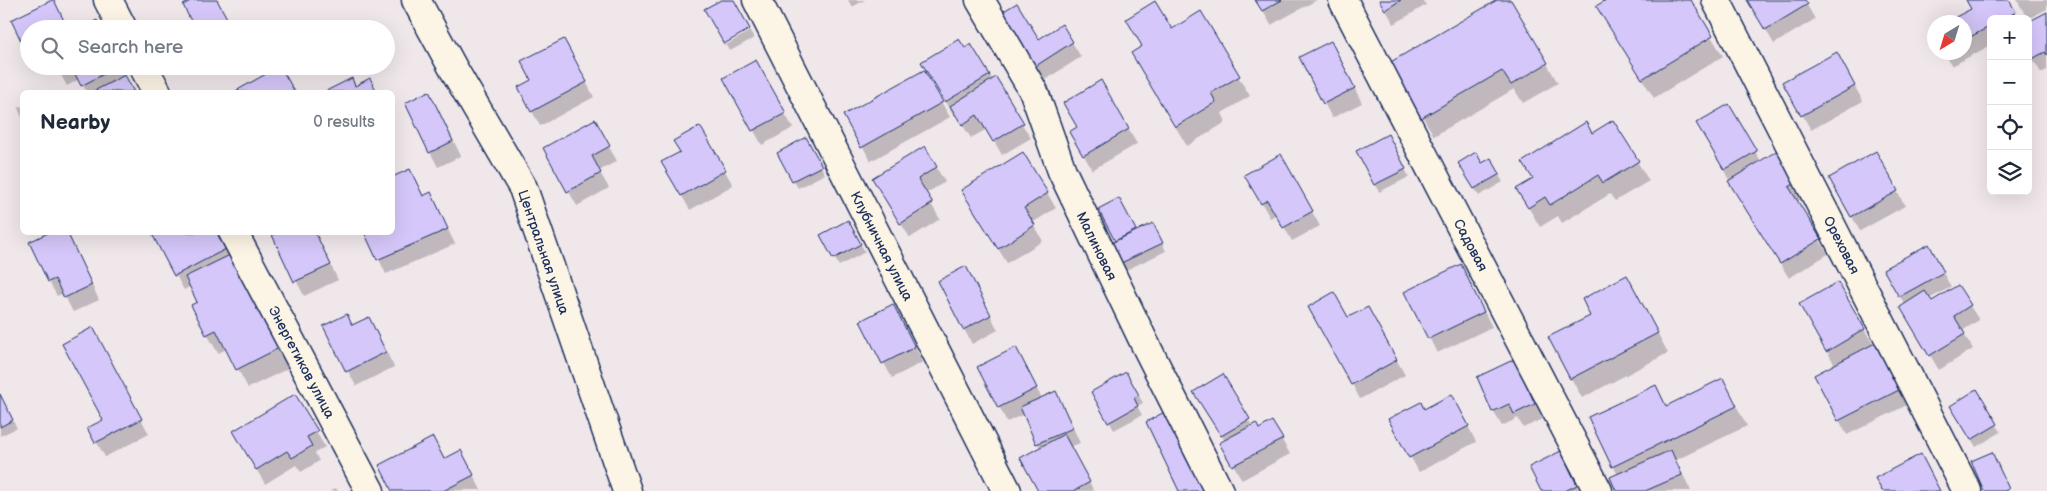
<!DOCTYPE html>
<html lang="en">
<head>
<meta charset="utf-8">
<style>
  body { margin:0; font-family:"Balsamiq Sans",sans-serif; background:#f2f2f3; color:#1f2937 }
  .controls { position:absolute; right:15px; top:15px; display:grid; overflow:hidden; border-radius:8px; box-shadow:0 5px 20px #0002 }
  .controls button { width:45px; height:45px; display:grid; place-items:center; padding:0; border:0; border-bottom:1px solid #e0e1e3; background:#fff; color:#1f2937; font:25px sans-serif }
  .compass { position:absolute; left:1927px; top:15px; width:45px; height:45px; border-radius:50%; background:#fff; box-shadow:0 5px 20px #0002; rotate:218deg }
  .list { margin:0; padding:0; list-style:none }
  h2 { display:flex; justify-content:space-between; align-items:center; height:65px; margin:0; padding:0 20px; font-size:21px }
  h2 small { font-size:16px; font-weight:400; color:#747a83 }
  .icon { flex:none; width:28px; height:28px; fill:none; stroke:currentColor; stroke-width:2; stroke-linecap:round; stroke-linejoin:round }
  .map { position:relative; flex:none; width:2047px; height:491px; overflow:hidden }
  .search { position:absolute; background:#fff; box-shadow:0 5px 20px #0002; left:20px; top:20px; width:375px; height:55px; display:flex; align-items:center; gap:12px; box-sizing:border-box; padding:0 18px; border-radius:28px; color:#747a83; font-size:19px }
  .panel { position:absolute; background:#fff; box-shadow:0 5px 20px #0002; left:20px; top:90px; width:375px; height:145px; border-radius:8px }
  .map>svg:first-child { display:block }
  .shadow { fill:#0003 }
  .building { fill:#d5c7f9; stroke:#1b2f5e }
  .lines { fill:none; stroke-linecap:round; stroke-linejoin:round }
  .minor-casing { stroke:#1b2f5e; stroke-width:31 }
  .minor { stroke:#fcf5e5; stroke-width:28 }
  .labels { text-anchor:middle; stroke-width:4; stroke-linejoin:round; paint-order:stroke }
  .street-label { font-size:14px; fill:#1b2f5e; stroke:#fcf5e5 }
</style>
</head>
<body>
<div class="map">
<svg width="2047" height="491" viewBox="0 0 2047 491">
  <rect width="100%" height="100%" fill="#f0e7eb"/>
  <filter id="ink" filterUnits="userSpaceOnUse"><feTurbulence type="fractalNoise" baseFrequency=".02" numOctaves="2"/><feDisplacementMap in="SourceGraphic" scale="10" xChannelSelector="R" yChannelSelector="G"/><feConvolveMatrix kernelMatrix="1 2 1 2 8 2 1 2 1" color-interpolation-filters="sRGB"/></filter>
  <g filter="url(#ink)">
    <path class="shadow" d="M848,0H865L852,7Z
      M1257,0H1317L1271,25Z
      M1380,0H1423L1426,5L1394,24Z
      M1499,0H1510L1558,83L1523,103L1514,89L1434,136L1391,63Z
      M1608,0H1689L1723,56L1654,98L1609,25Z
      M1749,0H1804L1815,19L1774,44Z
      M1968,0H2008L2018,19H1991V45L1952,66L1944,52H1964V22H1948L1973,9Z
      M2017,0H2047V9L2028,19Z
      M1200,13L1250,96L1222,113L1226,122L1187,146L1143,73L1172,30Z
      M2047,13V70L2041,73L2033,59Z
      M1062,26L1081,57L1040,83L1007,30L1039,40Z
      M750,31L754,38L730,51L726,45Z
      M971,46L1031,138L1002,155L987,129L971,138L956,115L954,116L923,62L964,50Z
      M1836,54L1863,101L1811,130L1784,82Z
      M572,55L594,97L540,126L532,111Z
      M1339,57L1362,103L1332,118L1324,103Z
      M756,62L793,128L762,145L725,79Z
      M56,66H121L133,92H87L79,79L67,86Z
      M280,68L294,92H237Z
      M923,71L950,117L871,161L845,116Z
      M351,80L355,87L369,80L376,92H327Z
      M1101,82L1137,144L1092,170L1071,132L1079,128Z
      M22,106V118L18,108Z
      M1729,106L1761,162L1810,194L1797,202L1828,254L1789,278L1738,196L1698,123Z
      M437,107L461,156L438,167L430,152Z
      M594,121L617,161L599,171L609,188L577,206L545,149Z
      M1613,122L1649,181L1615,201L1610,194L1562,223L1558,216L1540,227L1518,190L1534,180L1592,135Z
      M700,128L733,185L690,210L663,163L681,153Z
      M1392,143L1409,177L1379,192L1375,184Z
      M810,146L825,174L798,188L778,153Z
      M924,147L945,182L925,194L940,219L910,238L882,193Z
      M1023,153L1056,208L1032,223L1043,241L1007,263L971,205Z
      M1281,156L1320,226L1292,241L1277,214L1270,218L1246,175Z
      M1490,160L1503,182L1479,196L1460,163L1482,165Z
      M1884,168L1905,206L1860,231L1831,178Z
      M410,170L424,197L431,194L455,244L386,274L366,232H392Z
      M1123,207L1136,232H1157L1166,251L1124,271L1120,264L1116,242L1099,209Z
      M848,222L865,252L839,266L822,236Z
      M67,232L99,300L73,312L63,293L57,296L49,282Z
      M152,232H217L291,367L248,388L227,349L218,353L207,334L199,302L191,286L184,290Z
      M315,232L338,280L304,296L274,236Z
      M1928,246L1951,287L1929,299L1931,303L1958,287L1979,320L1962,331L1973,349L1939,370L1910,322L1905,305L1885,270Z
      M1461,266L1492,327L1437,353L1406,292Z
      M974,283L998,330L972,344L964,329Z
      M1837,284L1882,359L1907,405L1847,435L1815,375L1835,365L1800,305Z
      M1638,296L1668,353L1582,398L1571,378Z
      M901,320L923,362L892,378L862,322Z
      M1376,323L1405,375L1360,399L1352,384Z
      M325,327H353L377,333L394,367L356,386Z
      M101,343L149,434L105,457L89,428L104,420Z
      M1515,361L1543,419L1523,428L1518,418L1502,426L1493,411Z
      M1024,364L1042,399L1056,393L1064,408L1080,443L1070,447L1094,491H1040V448L1024,414L1007,422L979,367Z
      M1126,374L1143,403L1137,406L1142,415L1114,430L1093,392Z
      M1223,376L1252,426L1259,430L1272,423L1290,454L1242,480L1221,443L1225,441L1203,407Z
      M1723,380L1747,426L1676,460L1691,491H1618V475L1613,466L1655,386L1667,407Z
      M1977,391L2001,432L1976,447L1952,406Z
      M0,396L17,428L0,436Z
      M295,396L325,447L315,453L319,461L301,472L296,465L265,484L234,432Z
      M1425,410H1460L1476,442L1419,472L1390,420Z
      M433,438L445,460L469,467L481,490L393,491Z
      M1564,460L1580,491H1542Z
      M336,488L338,491H330Z"/>
    <path class="building" d="M52,0H54L68,29H29V50L26,51L11,20Z
      M192,0H217L233,29H195L183,5Z
      M721,0H734L750,29L724,44L704,9Z
      M1255,0H1282L1262,11Z
      M1379,0H1401L1385,10Z
      M1497,0H1511L1548,63L1511,85L1502,71L1421,118L1389,63Z
      M1606,0H1691L1713,36L1642,79L1596,6Z
      M1747,0H1805L1808,4L1765,30Z
      M1966,0H2009L2016,12L2004,19H1991V26L1964,40V22H1946L1971,9Z
      M1155,1L1172,29L1201,11L1240,76L1211,93L1216,102L1175,127L1131,53L1142,46L1126,19Z
      M1017,3L1039,39L1062,24L1073,42L1031,69L997,15Z
      M2047,12V55L2045,52L2032,59L2028,52V22Z
      M97,20L102,29H80Z
      M564,39L587,82L531,112L518,87L531,80L521,61Z
      M959,39L965,48L971,44L990,75L945,102L921,62Z
      M1331,41L1355,88L1323,104L1299,57Z
      M1837,52L1855,86L1801,116L1782,82Z
      M756,60L786,113L752,131L723,78Z
      M71,66H119L81,86Z
      M280,66L295,92H234Z
      M924,70L943,102L861,148L843,115Z
      M125,75L134,92H92Z
      M996,77L1024,123L993,142L977,115L962,125L950,106Z
      M352,78L355,86L370,78L377,92H324Z
      M1101,80L1129,129L1083,156L1069,132L1077,127L1063,103Z
      M429,91L453,141L429,153L405,103Z
      M1729,104L1757,151L1724,170L1696,123Z
      M595,119L610,146L592,156L601,173L567,192L543,148Z
      M1613,120L1639,161L1603,183L1598,175L1550,205L1545,197L1528,208L1516,189L1533,179L1522,162L1586,122L1592,133Z
      M700,126L726,170L681,196L661,162L680,152L673,141Z
      M1388,134L1406,169L1374,185L1356,151Z
      M806,137L822,166L792,181L777,153Z
      M925,146L937,167L918,179L933,203L900,224L872,178Z
      M1783,147L1803,179L1789,187L1821,239L1780,264L1728,181Z
      M1876,151L1898,191L1851,217L1829,178Z
      M1023,152L1048,193L1024,208L1035,225L998,249L961,190Z
      M1476,152L1482,163L1491,158L1500,174L1474,189L1458,163Z
      M1281,154L1313,211L1283,228L1267,200L1261,204L1244,175Z
      M410,169L423,196L431,192L448,229L377,260L364,232H392V177Z
      M1119,198L1136,230L1115,241L1098,209Z
      M848,220L861,244L833,259L820,235Z
      M1153,223L1163,243L1119,264L1109,244Z
      M50,232H67L92,285L64,298L55,279L48,282L29,242Z
      M151,232H217L226,249L174,276Z
      M278,232H315L331,265L294,282L272,235Z
      M1929,244L1944,272L1899,297L1883,269Z
      M234,253L281,347L236,370L216,330L206,335L191,305L197,302L185,277Z
      M1461,264L1484,312L1428,339L1404,292Z
      M966,266L991,315L963,330L938,281Z
      M1627,275L1658,333L1570,379L1548,337L1590,316L1582,299Z
      M1838,282L1865,329L1826,352L1799,304Z
      M1958,285L1971,305L1954,316L1965,334L1929,356L1900,307L1925,291L1932,301Z
      M1334,292L1348,317L1368,307L1397,360L1351,385L1308,307Z
      M893,304L915,347L882,364L860,321Z
      M347,314L352,325L369,317L386,352L346,372L323,326Z
      M93,327L142,419L95,443L87,428L103,420L62,344Z
      M1875,343L1899,390L1838,421L1814,375Z
      M1016,347L1037,388L998,408L977,367Z
      M1515,359L1535,404L1514,414L1509,404L1492,412L1477,377Z
      M1126,372L1139,395L1134,398L1138,406L1108,423L1091,392Z
      M1223,374L1250,419L1221,436L1193,392Z
      M1723,378L1737,406L1612,467L1588,417L1656,385L1666,406Z
      M1977,389L1998,424L1971,440L1950,406Z
      M1056,391L1073,428L1036,444L1020,407Z
      M0,394L13,420L0,427Z
      M295,394L318,431L307,437L312,446L292,458L287,451L256,470L233,431Z
      M1452,394L1469,426L1409,458L1388,419L1421,402L1424,409Z
      M1168,410L1208,491H1179L1146,422Z
      M1272,421L1283,439L1232,466L1219,443L1256,423L1259,429Z
      M1064,434L1090,482L1074,491H1038L1020,458Z
      M433,437L444,459L461,450L474,475L443,491H392L379,465Z
      M1671,450L1682,475L1645,491H1616L1610,477Z
      M1561,451L1577,485L1565,491H1541L1529,467Z
      M1992,452L2009,489L2004,491H1984L1971,461Z
      M1921,454L1940,491H1882L1875,478Z"/>
    <g class="lines">
      <defs>
        <path id="minor" d="M108,0L123,29
          M416,0L453,68L523,188L627,491
          M757,0L1007,491
          M980,0L1034,92L1062,171L1145,344L1219,491
          M1343,0L1598,491
          M1716,0L1967,491
          M143,66L157,92
          M233,232L370,491"/>
      </defs>
      <use href="#minor" class="minor-casing"/>
      <use href="#minor" class="minor"/>
    </g>
  </g>
  <g class="labels">
    <g class="street-label">
      <text transform="translate(1471 245) rotate(62)" y="5">Садовая</text>
      <text transform="translate(1842 245) rotate(63)" y="5">Ореховая</text>
      <text transform="translate(882 246) rotate(63)" y="5">Клубничная улица</text>
      <text transform="translate(1097 246) rotate(64)" y="5">Малиновая</text>
      <text transform="translate(544 252) rotate(71)" y="5">Центральная улица</text>
      <text transform="translate(302 362) rotate(62)" y="5">Энергетиков улица</text>
    </g>
  </g>
</svg>
<div class="controls">
<button>+</button>
<button>−</button>
<button><svg class="icon" aria-label="locate" viewBox="0 0 24 24"><circle cx="12" cy="12" r="6"/><path d="M12 2v4M12 18v4M2 12h4M18 12h4"/></svg></button>
<button><svg class="icon" aria-label="layers" viewBox="0 0 24 24"><path d="M12 4l9 5-9 5-9-5zM3 14l9 5 9-5"/></svg></button>
</div>
<svg class="compass" viewBox="-18 -18 36 36"><path d="M0-13l5 13h-10z" fill="#e53935"/><path d="M0 13l5-13h-10z" fill="#747a83"/></svg>
<div class="search"><svg class="icon" aria-label="search" viewBox="0 0 24 24"><circle cx="10" cy="10" r="6"/><path d="M15 15l6 6"/></svg>Search here</div>
<section class="panel">
<h2>Nearby<small>0 results</small></h2>
<ul class="list">
</ul>
</section>
</div>
</body>
</html>
